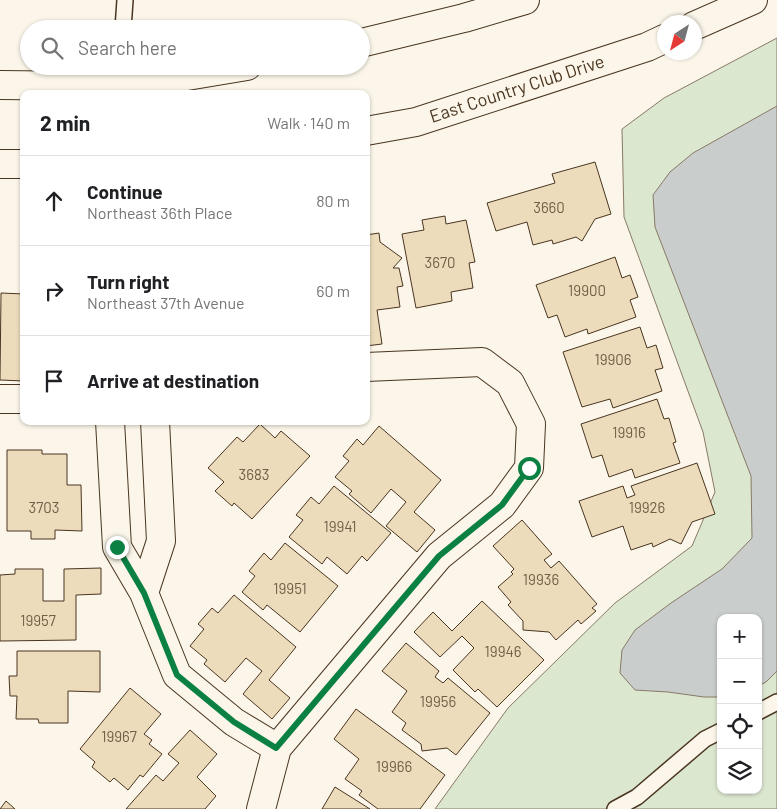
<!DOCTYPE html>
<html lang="en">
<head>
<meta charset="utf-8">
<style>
  body { margin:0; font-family:Barlow,sans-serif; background:#f2f2f2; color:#202124 }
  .controls { position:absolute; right:15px; bottom:15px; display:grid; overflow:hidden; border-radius:10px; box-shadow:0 1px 4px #0004 }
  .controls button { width:45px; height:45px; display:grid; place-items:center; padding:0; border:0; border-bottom:1px solid #e0e0e0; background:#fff; color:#202124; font:25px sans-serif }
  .compass { position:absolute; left:657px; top:15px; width:45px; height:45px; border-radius:50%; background:#fff; box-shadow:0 1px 4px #0004; rotate:216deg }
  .stop { position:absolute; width:15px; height:15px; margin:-11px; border:4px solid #0b8043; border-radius:50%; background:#fff }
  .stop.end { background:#0b8043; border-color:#fff; box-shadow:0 1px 5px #0008 }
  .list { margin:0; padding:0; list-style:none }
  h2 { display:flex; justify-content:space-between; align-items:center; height:65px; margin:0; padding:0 20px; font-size:21px }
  h2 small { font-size:16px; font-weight:400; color:#757577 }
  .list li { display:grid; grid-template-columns:32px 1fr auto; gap:15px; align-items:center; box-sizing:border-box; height:90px; padding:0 20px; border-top:1px solid #e0e0e0 }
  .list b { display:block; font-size:19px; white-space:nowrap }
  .list p { margin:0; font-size:16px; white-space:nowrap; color:#757577 }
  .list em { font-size:16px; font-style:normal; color:#757577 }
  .icon { flex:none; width:28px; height:28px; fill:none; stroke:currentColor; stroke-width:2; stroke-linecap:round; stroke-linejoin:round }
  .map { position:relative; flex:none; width:777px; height:809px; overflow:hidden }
  .search { position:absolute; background:#fff; box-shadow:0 1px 4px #0004; left:20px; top:20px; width:350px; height:55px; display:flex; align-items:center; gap:12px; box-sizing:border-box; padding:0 18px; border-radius:28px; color:#757577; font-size:19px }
  .panel { position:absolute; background:#fff; box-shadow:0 1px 4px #0004; left:20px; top:90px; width:350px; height:335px; border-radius:10px }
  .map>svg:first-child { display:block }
  .green { fill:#dce7d0; stroke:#887966; fill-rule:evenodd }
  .water { fill:#c9cecd; stroke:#887966 }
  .building { fill:#ecdcbc; stroke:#4a3520 }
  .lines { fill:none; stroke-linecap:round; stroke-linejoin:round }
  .lane-casing { stroke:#4a3520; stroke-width:18 }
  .street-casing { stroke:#4a3520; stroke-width:30 }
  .secondary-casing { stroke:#4a3520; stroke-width:30 }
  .lane { stroke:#fbf6e9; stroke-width:15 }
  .street { stroke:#fbf6e9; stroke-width:28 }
  .secondary { stroke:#fbf6e9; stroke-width:28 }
  .route { stroke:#0b8043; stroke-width:6 }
  .labels { text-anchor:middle; stroke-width:4; stroke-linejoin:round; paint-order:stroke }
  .number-label { font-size:15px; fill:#725f47 }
  .street-label { font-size:18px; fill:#4a3520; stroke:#fbf6e9 }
</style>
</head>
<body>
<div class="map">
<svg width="777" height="809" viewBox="0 0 777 809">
  <rect width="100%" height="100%" fill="#fbf6e9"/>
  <path class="green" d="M777,38V809H435L508,708L615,603L692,546L715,492L703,432L624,217L622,129L664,98ZM721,618H758V790H721Z"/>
  <path class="water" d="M777,106V671L766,682L758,686V618H721V697H704L668,692L635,690L620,673L622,650L635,630L671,603L722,569L752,538L751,476L655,227L653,195L670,172L693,153Z"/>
  <path class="building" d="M595,162L611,214L595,219L582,241L576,237L553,244L552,240L533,245L527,222L496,231L487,203L555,183L552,174Z
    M445,216L446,224L466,220L475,262L469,263L473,288L451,292L452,301L416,308L402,234L424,230L422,220Z
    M379,233L380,242L402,258L393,268H399L403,286L397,287L400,307L377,310L382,344L366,346V235Z
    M615,257L622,278L630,275L638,297L630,300L636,317L588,334L587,329L565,337L557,315L548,318L536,285Z
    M24,290V381L0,380L1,293L24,294Z
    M640,327L647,348L656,345L663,368L655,370L662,391L613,408L610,399L582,407L563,352Z
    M657,399L664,419L669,418L676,442L673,443L680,463L635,478L632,469L609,477L602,455L592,458L581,424Z
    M260,424L275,438L281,431L310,456L252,519L234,503L232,506L215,491L224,482L208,468L237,437L243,442Z
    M379,426L441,480L414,512L435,530L417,552L386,526L406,502L391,489L371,513L349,494L352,491L335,477L349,461L343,456L357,439L363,445Z
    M7,450H42V454H67V485H81L82,531L55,530V539H31V531H7Z
    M697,463L715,514L692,522L681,544L670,539L653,547L652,543L631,550L623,526L592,537L579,501L623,486L627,498L635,495L631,486Z
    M334,486L391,533L367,561L362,556L347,574L327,557L322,564L289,537L303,520L296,515L311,497L319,504Z
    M522,520L552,554L544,560L551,568L559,561L597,604L592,608L596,611L581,624L578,620L556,640L549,632L523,630V621L508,605L511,602L498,587L513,574L511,572L514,569L493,546Z
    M285,543L338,586L300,632L267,605L263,610L242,592L255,576L249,571L264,553L271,560Z
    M101,568V594L76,595V640L0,641V575L15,574V569H43V601H64V569Z
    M234,595L296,647L269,680L290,698L272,719L243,694L262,671L246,658L225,682L204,664L207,660L190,646L204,629L198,624L212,608L218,613Z
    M482,601L544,660L497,707L478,689L475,692L453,670L474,648L462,636L440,657L414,632L433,612L452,631Z
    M406,643L439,671L435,677L443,683L448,678L490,713L456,755L447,748L422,751L421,744L402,730L406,723L392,712L407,691L382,671Z
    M17,651H100V692L68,691V723H39L38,719H16L17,696H10L9,676H17Z
    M130,688L161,714L144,734L152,740L149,744L162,754L143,777L140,775L128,790L114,778L110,782L92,767L95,762L80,749Z
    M356,709L445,775L420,809H378L359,795L362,791L345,779L359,759L334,739Z
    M190,730L217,754L197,777L216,796L205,809H126L156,775L163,781L179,763L168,754Z
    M335,787L370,809H322Z
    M6,801L15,809H0Z"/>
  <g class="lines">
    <defs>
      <path id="lane" d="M123,29L125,0
        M119,84L120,66
        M758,712L777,702
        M615,809L637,797L705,739L721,731"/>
      <path id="street" d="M0,399H24
        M110,421L117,547L144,593L177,675L234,722L277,748
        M144,593L161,541L155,421
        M261,809L277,748L439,556L502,505L529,468L531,424L510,383L482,362L366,367"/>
      <path id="secondary" d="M694,26L753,0
        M361,43L464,18L525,0
        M0,85L93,86L169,79L247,66
        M366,131L416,122L647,47L664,39
        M0,164H24"/>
    </defs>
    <use href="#lane" class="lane-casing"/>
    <use href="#street" class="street-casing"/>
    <use href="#secondary" class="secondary-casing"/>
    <use href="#lane" class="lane"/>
    <use href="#street" class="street"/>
    <use href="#secondary" class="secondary"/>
  </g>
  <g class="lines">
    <path class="route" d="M117,547L144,593L177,675L234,722L276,748L439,556L502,505L529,468"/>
  </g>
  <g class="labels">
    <g class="number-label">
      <text x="549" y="213">3660</text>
      <text x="440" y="268">3670</text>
      <text x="587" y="296">19900</text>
      <text x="613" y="365">19906</text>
      <text x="629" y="438">19916</text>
      <text x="254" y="480">3683</text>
      <text x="44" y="513">3703</text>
      <text x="647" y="513">19926</text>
      <text x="340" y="532">19941</text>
      <text x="541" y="585">19936</text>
      <text x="290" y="594">19951</text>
      <text x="38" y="626">19957</text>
      <text x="503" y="657">19946</text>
      <text x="438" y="707">19956</text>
      <text x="119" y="742">19967</text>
      <text x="394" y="772">19966</text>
    </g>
    <g class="street-label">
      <text transform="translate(517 89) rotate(-18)" y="6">East Country Club Drive</text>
    </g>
  </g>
</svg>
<div class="controls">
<button>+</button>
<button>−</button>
<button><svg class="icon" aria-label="locate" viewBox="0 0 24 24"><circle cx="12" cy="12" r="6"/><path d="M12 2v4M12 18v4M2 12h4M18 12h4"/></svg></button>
<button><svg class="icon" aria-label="layers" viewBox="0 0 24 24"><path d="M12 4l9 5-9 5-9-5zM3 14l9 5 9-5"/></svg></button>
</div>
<svg class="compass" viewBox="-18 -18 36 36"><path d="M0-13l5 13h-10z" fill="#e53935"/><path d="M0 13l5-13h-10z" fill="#757577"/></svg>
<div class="stop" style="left:529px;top:468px"></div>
<div class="stop end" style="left:117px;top:547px"></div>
<div class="search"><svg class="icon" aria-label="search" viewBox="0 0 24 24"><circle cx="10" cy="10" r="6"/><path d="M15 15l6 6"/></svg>Search here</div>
<section class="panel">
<h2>2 min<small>Walk · 140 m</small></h2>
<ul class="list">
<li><svg class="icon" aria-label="ahead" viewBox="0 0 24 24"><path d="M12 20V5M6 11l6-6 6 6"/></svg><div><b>Continue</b><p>Northeast 36th Place</p></div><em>80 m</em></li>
<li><svg class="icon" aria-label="right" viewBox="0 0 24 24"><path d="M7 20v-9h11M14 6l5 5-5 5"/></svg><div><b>Turn right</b><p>Northeast 37th Avenue</p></div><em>60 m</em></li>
<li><svg class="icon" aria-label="arrive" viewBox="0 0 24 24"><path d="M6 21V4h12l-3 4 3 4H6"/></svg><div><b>Arrive at destination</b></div></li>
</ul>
</section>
</div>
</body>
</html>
